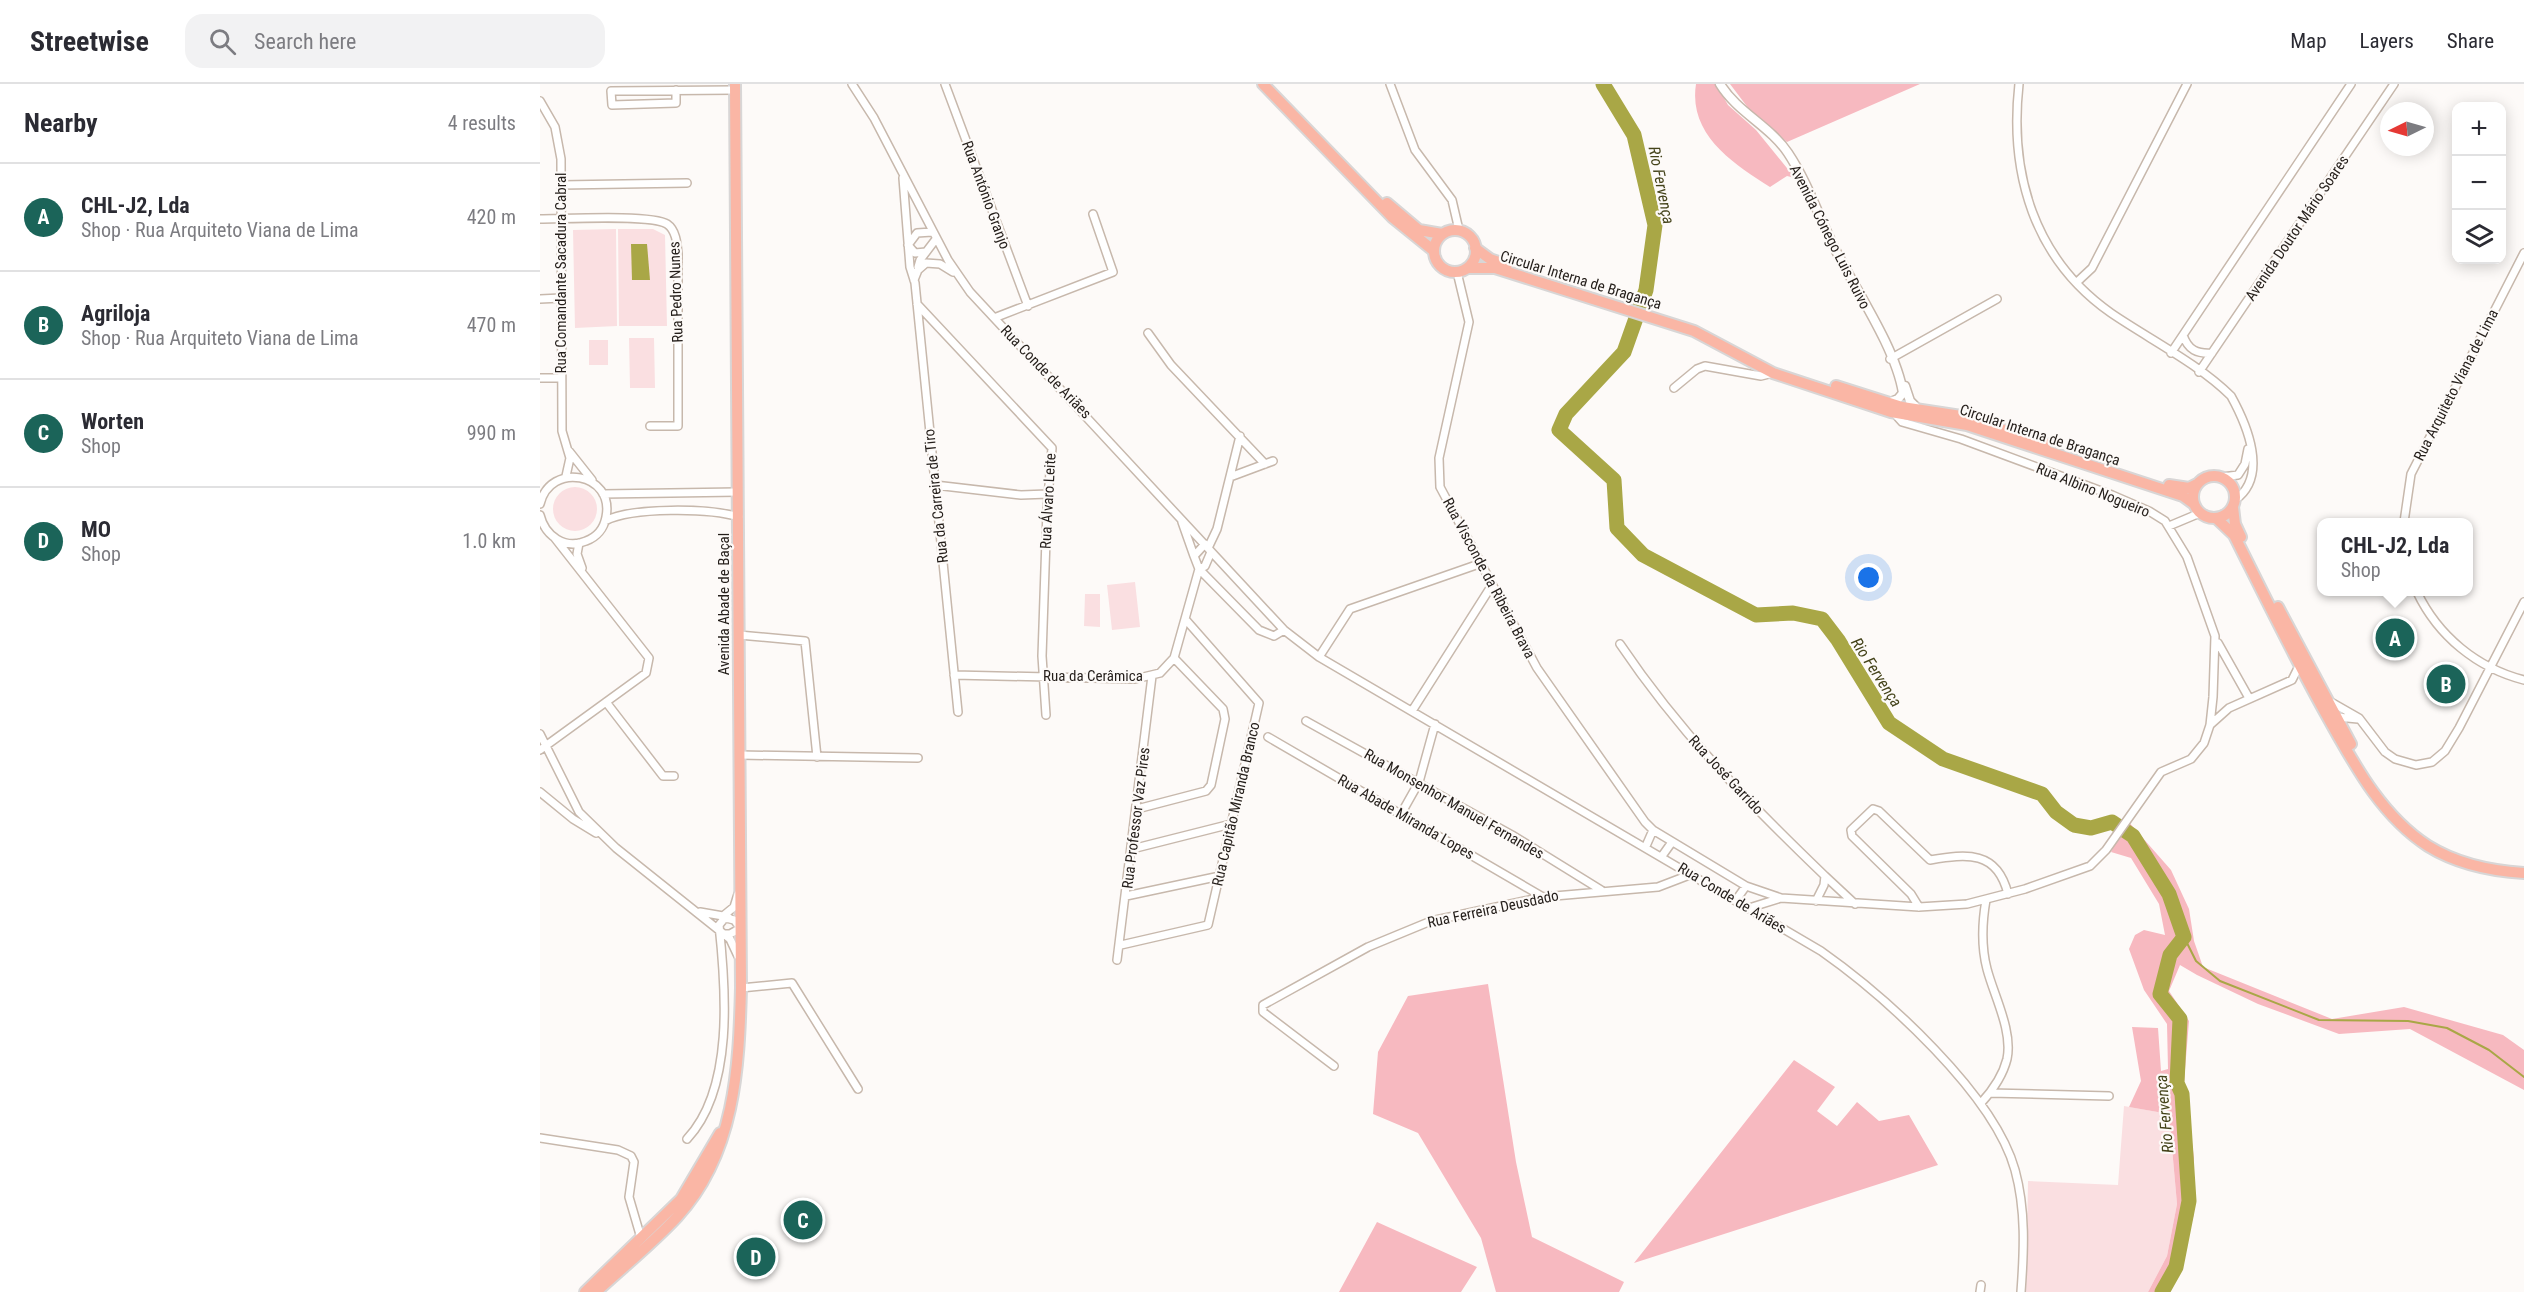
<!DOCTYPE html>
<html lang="en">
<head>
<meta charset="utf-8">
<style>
  body { margin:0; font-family:"Roboto Condensed",sans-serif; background:#f2f2f3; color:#2b2b33 }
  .controls { position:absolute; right:18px; top:18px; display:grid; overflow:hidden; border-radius:12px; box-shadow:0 3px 15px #0003 }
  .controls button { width:54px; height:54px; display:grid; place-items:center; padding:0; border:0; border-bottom:2px solid #e1e1e2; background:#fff; color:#2b2b33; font:30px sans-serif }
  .compass { position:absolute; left:1840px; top:18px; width:54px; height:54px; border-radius:50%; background:#fff; box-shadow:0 3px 15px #0003; rotate:265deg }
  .you { position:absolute; left:1329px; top:494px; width:21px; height:21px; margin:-15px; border:4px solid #fff; border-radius:50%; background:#1a73e8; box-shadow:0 0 0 9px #1a73e833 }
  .badge { display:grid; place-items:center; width:39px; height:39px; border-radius:50%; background:#1b6459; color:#fff; font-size:20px; font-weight:700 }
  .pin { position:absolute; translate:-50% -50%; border:3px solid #fff; box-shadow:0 2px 6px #0006 }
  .popup { position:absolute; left:1777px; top:434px; width:156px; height:78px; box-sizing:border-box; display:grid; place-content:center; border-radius:12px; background:#fff; filter:drop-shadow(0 2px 4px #0005); font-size:20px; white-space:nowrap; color:#7c7c81 }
  .popup b { font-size:22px; color:#2b2b33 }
  .popup::after { content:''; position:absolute; left:50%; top:100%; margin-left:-12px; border:12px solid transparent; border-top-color:#fff }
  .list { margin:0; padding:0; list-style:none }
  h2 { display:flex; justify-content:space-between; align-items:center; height:78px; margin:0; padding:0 24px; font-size:26px }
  h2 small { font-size:20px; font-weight:400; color:#7c7c81 }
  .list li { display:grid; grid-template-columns:39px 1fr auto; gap:18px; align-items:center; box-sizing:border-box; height:108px; padding:0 24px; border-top:2px solid #e1e1e2 }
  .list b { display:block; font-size:22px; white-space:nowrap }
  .list p { margin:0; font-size:20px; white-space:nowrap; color:#7c7c81 }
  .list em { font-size:20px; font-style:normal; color:#7c7c81 }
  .icon { flex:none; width:33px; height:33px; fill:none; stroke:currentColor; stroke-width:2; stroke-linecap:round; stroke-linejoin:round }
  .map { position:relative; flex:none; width:1984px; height:1208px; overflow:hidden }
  header { display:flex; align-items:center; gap:36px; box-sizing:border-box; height:84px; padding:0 30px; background:#fff; border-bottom:2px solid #e1e1e2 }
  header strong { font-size:28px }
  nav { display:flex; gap:33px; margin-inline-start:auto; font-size:21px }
  .search { width:420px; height:54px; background:#f2f2f3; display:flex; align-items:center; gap:15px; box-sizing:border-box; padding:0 21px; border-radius:18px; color:#7c7c81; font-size:22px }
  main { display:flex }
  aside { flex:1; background:#fff }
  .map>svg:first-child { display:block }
  .green { fill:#fadfe1 }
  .forest { fill:#f7b9c0 }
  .water { fill:#a9a746 }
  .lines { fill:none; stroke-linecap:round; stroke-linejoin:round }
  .stream { stroke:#a9a746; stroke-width:2 }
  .river { stroke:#a9a746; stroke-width:15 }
  .minor-casing { stroke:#c7b8ac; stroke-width:10 }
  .tertiary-casing { stroke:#c7b8ac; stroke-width:11 }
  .primary-casing { stroke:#d8d6d6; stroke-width:14 }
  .minor { stroke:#fff; stroke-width:7 }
  .tertiary { stroke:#fff; stroke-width:8 }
  .primary { stroke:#fab6a5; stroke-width:10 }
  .labels { text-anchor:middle; stroke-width:4.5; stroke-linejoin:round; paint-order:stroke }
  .street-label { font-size:15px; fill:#241e1a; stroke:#fdfaf8 }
  .water-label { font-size:16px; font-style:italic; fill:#44431a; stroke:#fdfaf8 }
</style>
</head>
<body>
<header>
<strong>Streetwise</strong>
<div class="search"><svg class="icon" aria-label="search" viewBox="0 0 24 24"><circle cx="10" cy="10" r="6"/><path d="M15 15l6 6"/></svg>Search here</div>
<nav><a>Map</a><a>Layers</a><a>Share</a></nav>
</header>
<main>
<aside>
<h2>Nearby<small>4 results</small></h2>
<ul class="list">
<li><span class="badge">A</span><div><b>CHL-J2, Lda</b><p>Shop · Rua Arquiteto Viana de Lima</p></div><em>420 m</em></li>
<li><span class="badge">B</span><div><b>Agriloja</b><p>Shop · Rua Arquiteto Viana de Lima</p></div><em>470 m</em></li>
<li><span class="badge">C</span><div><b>Worten</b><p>Shop</p></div><em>990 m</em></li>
<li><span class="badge">D</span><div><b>MO</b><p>Shop</p></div><em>1.0 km</em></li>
</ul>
</aside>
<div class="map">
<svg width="1984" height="1208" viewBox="0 0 1984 1208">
  <rect width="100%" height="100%" fill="#fdfaf8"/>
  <path class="green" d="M76,145L77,242L35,244L33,146Z
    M78,145H113L125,151L127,242H79Z
    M89,254H114L115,304H90Z
    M49,256H68V281H49Z
    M13 425a22 22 0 1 1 44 0a22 22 0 1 1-44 0Z
    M595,498L600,543L572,546L567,501Z
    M545,510H560V543L544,542Z
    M1584,1022L1629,1030L1637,1120L1627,1172L1608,1208H1486L1488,1097L1578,1101Z"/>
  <path class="forest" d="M1156,0H1176L1188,21L1216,46L1255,94L1247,92L1230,103C1194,80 1148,51 1156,0Z
    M1190,0H1380L1247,58L1212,29Z
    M1587,736L1631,786L1649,825L1654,857L1663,883L1792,935L1864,923L1963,951L1984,966V1006L1870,945L1799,950L1718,920L1657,891L1640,881L1629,907L1649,937L1644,998L1654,1074V1130L1641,1178L1630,1208H1608L1627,1172L1637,1120L1629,1030L1589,1023L1601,997L1592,943L1618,944L1621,987L1628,985L1627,940L1604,906L1589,865L1595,851L1604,846L1625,851L1619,820L1591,774L1571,768Z
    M948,900L976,1078L992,1153L1084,1198L1079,1208H956L941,1154L878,1049L833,1030L838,968L868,912Z
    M1254,976L1295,1003L1277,1027L1297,1042L1317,1018L1339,1037L1369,1031L1398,1081L1094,1179Z
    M837,1138L937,1183L921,1208H799Z"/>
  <path class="water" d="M91,160H107L110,196H92Z"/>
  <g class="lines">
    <path class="stream" d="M1644,853L1656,877L1680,897L1779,936L1868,937L1907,944L1949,966L1984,993"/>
    <path class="river" d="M1063,0L1094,51L1115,141L1106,206L1084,268L1026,330L1019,346L1074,396L1077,444L1103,471L1216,531L1253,529L1282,535L1298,556L1349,639L1403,675L1502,710L1516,728L1534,741L1551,744L1572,738L1593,752L1629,810L1644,853L1630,871L1620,910L1640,935L1637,999L1642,1010L1649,1117L1636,1183L1622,1208"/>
    <defs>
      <path id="minor" d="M312,0L334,34L408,176L430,208L744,546L779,573L1281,867C1345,912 1454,1010 1475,1086C1486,1126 1484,1167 1481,1208
        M405,0L488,222
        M850,0L875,66L912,116L919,146
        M1479,0C1469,90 1494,175 1571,229C1609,255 1659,280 1691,312C1707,341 1729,392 1695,416
        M136,6V19L72,21L71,7L195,6
        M0,17L15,43L21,75L22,347L30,374L26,392
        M363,94L370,183L375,199L418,628
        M21,101L147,99
        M0,135C23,135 112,130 127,140C136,146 137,159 138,170V342H110
        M386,168L375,169L368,161L377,149L392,148
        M378,183L380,176L396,155
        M917,188L929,238L899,374L900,403L997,584L1105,738L1113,746L1206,802L1241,814L1379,823L1427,820L1485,805L1550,782L1566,766L1621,688L1651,675L1664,659L1670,641L1673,613L1675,552L1647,473L1625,437L1609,427L1572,411L1421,355L1362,338L1354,329
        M374,196L378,186L386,179L400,180L413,188
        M1537,198L1552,184L1647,0
        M0,215L21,214
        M377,220L512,364L507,426L502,572L506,631
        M454,234L573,188L553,130
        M608,249L631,281L725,380
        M1643,251C1648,266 1657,270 1672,269
        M1631,269L1811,0
        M1350,275L1457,215
        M1659,288L1854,0
        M0,294H21
        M1134,304L1157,285L1165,282L1221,292L1233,289
        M29,367L52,396
        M690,393L733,377
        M1682,393L1698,391L1705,380L1708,365
        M395,401L481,411L508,410
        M63,410L198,408
        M0,420C10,377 75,389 66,433C64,444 57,453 46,457C25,466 5,452 0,431
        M65,437C92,423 169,424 199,433
        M642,438L654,472
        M1864,438L1871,390L1984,169
        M1629,442L1660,429
        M39,459L37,470L42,484
        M665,460L654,472L659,485L719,546L734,552L744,546
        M668,464L677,445L700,352
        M659,485L665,482L671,468
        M1877,508C1898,552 1937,584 1984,596
        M199,551L265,557L277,673
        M1678,559L1709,614
        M1080,560C1140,649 1208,718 1285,792L1284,801L1276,817
        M779,573L810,525L939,480
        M414,591L595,595L620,589L634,574L659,485
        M66,618L123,692H134
        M1791,618L1819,634L1845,668L1855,675L1876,681L1892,678L1905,667L1919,644L1984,518
        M872,627L952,501
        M1797,633L1818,635
        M766,637L972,751L1061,806
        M1670,641L1689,624L1752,596L1759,582
        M0,650L39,728L76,764L190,855L198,872
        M728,653L1003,813
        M0,666L106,589L109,574L14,453
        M200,671L378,674
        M0,708L33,735L56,749
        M597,725L666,707L671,701L685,635L683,625L634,574
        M861,730L879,698L895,640
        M1106,762L1113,746
        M592,765L691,740
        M1122,772L1132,758
        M1285,792L1315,820
        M586,812L680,792
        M1196,816L1206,802
        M1379,823L1371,810L1312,752L1311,746L1333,725L1339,727L1390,776C1427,770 1457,766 1468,810
        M1209,824L1241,814
        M160,828L183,832L194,823L198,810
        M183,850H190L201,844L194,836L186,834
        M581,861L668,841L719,619L646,536
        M577,876L612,592
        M201,904L252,899L318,1005
        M794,982L723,928V921L828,863L891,837L1003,813L1118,803L1152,790
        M1450,1009L1569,1012
        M1441,1019C1452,1007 1463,991 1467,975C1473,947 1454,912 1447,885C1441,862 1442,839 1446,816
        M0,1054L78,1066L91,1072L94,1078L89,1113L101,1154
        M147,1055C194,1005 186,905 179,841L184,835L189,834
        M1440,1208L1441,1201"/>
      <path id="tertiary" d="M1180,0C1197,28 1230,42 1248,69C1268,99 1278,131 1294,163C1315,205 1356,264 1363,309L1358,315L1348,319
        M1365,302L1370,317L1378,325"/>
      <path id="primary" d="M723,0L852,133L894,167
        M847,119L879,146L902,150
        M894 167a21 21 0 1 1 42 0a21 21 0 1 1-42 0Z
        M935,164L950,175L967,181
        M927,184H955L1154,247L1233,289L1351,328L1427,341L1643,412L1654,420
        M1296,302L1362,323L1421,332L1506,360
        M1653 413a21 21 0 1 1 42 0a21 21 0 1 1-42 0Z
        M1629,401L1649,404L1657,400
        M1693,423L1695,440L1701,453
        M1676,434L1694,451C1724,511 1753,571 1786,630C1813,678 1840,731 1888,762C1917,780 1951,787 1984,789
        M1738,523L1811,660
        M45,1208L141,1115L180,1049
        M56,1208C83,1183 112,1160 137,1133C195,1070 199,984 201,904L195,0"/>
    </defs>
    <use href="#minor" class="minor-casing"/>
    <use href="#tertiary" class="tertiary-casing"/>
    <use href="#primary" class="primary-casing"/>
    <use href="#minor" class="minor"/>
    <use href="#tertiary" class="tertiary"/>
    <use href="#primary" class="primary"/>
  </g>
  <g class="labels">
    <g class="street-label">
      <text transform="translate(446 111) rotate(70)" y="5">Rua António Granjo</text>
      <text transform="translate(1757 144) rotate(-56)" y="5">Avenida Doutor Mário Soares</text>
      <text transform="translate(1290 153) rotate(63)" y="5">Avenida Cónego Luis Ruivo</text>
      <text transform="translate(21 189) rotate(-90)" y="5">Rua Comandante Sacadura Cabral</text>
      <text transform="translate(1041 196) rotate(17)" y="5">Circular Interna de Bragança</text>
      <text transform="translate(136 208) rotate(-92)" y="5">Rua Pedro Nunes</text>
      <text transform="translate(506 288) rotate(46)" y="5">Rua Conde de Ariães</text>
      <text transform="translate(1916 301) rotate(-63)" y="5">Rua Arquiteto Viana de Lima</text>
      <text transform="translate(1500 351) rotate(18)" y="5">Circular Interna de Bragança</text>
      <text transform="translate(1553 406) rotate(22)" y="5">Rua Albino Nogueiro</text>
      <text transform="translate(396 412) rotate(-96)" y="5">Rua da Carreira de Tiro</text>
      <text transform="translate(508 417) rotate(-87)" y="5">Rua Álvaro Leite</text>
      <text transform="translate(949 494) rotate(62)" y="5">Rua Visconde da Ribeira Brava</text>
      <text transform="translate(184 520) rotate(-90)" y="5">Avenida Abade de Baçal</text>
      <text x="553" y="597">Rua da Cerâmica</text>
      <text transform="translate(1186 691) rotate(47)" y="5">Rua José Garrido</text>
      <text transform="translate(696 720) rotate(-77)" y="5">Rua Capitão Miranda Branco</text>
      <text transform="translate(914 720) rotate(30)" y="5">Rua Monsenhor Manuel Fernandes</text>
      <text transform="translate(866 733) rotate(30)" y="5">Rua Abade Miranda Lopes</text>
      <text transform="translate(596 734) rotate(-83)" y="5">Rua Professor Vaz Pires</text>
      <text transform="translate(1192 814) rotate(31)" y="5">Rua Conde de Ariães</text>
      <text transform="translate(953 825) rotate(-12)" y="5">Rua Ferreira Deusdado</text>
    </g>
    <g class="water-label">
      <text transform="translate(1122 101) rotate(79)" y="6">Rio Fervença</text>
      <text transform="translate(1337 588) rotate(57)" y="6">Rio Fervença</text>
      <text transform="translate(1624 1030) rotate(-95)" y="6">Rio Fervença</text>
    </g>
  </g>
</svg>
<div class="controls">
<button>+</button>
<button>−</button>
<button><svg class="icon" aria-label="layers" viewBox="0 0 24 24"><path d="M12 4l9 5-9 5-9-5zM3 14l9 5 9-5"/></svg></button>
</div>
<svg class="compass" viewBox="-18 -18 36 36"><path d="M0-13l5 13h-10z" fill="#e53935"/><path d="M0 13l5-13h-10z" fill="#7c7c81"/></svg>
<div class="you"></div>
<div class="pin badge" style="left:1855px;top:554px">A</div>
<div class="popup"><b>CHL-J2, Lda</b>Shop</div>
<div class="pin badge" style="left:1906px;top:600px">B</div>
<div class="pin badge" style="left:263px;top:1136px">C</div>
<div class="pin badge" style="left:216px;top:1173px">D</div>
</div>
</main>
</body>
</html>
